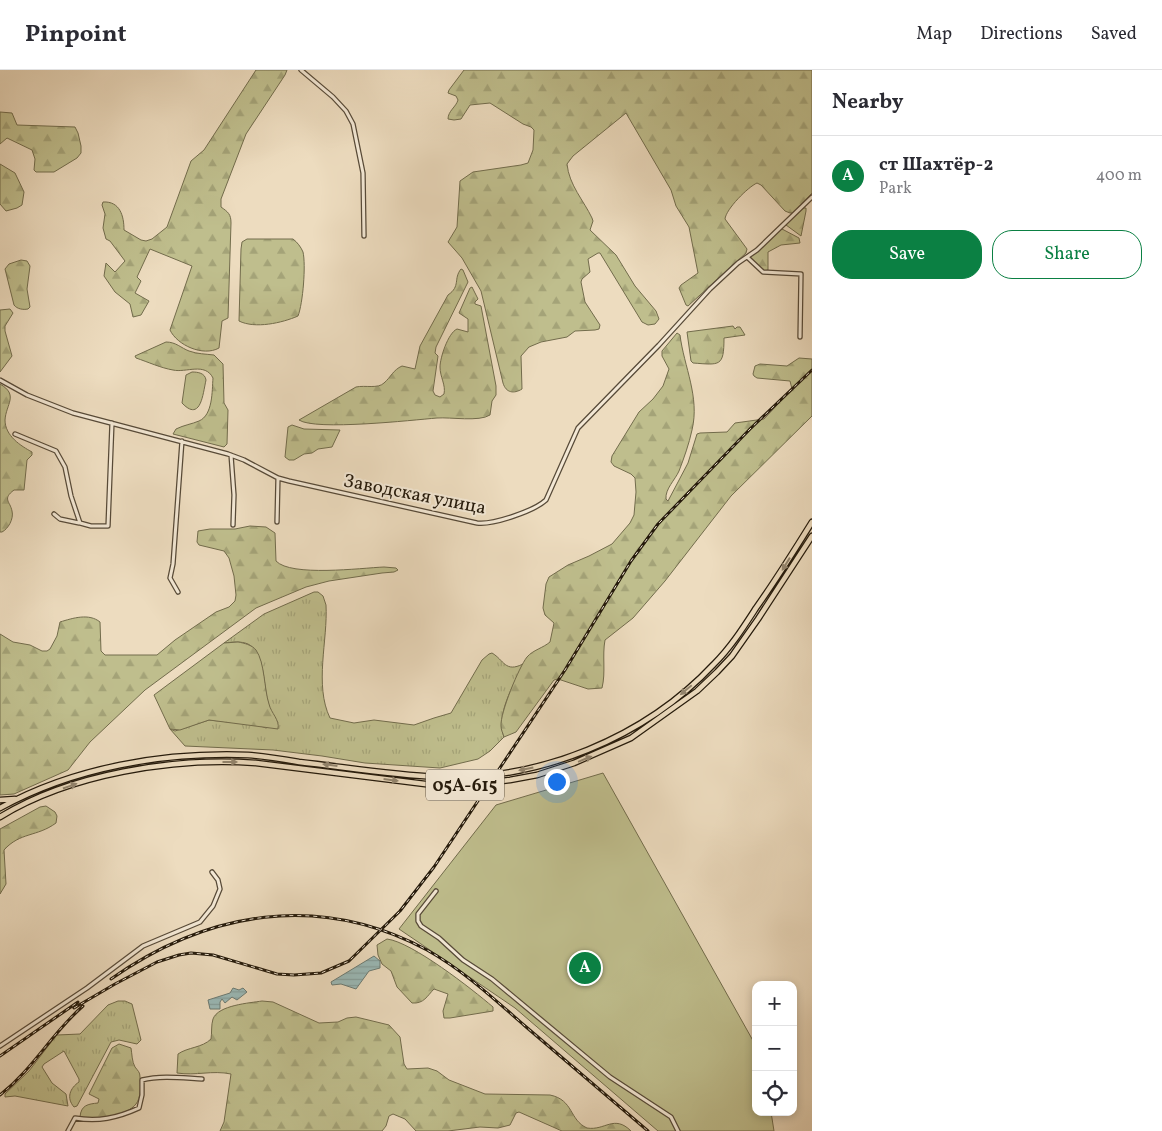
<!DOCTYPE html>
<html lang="en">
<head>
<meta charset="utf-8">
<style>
  body { margin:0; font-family:Vollkorn,serif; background:#f7f7f7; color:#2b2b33 }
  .controls { position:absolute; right:15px; bottom:15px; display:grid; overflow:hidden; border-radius:10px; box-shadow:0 2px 8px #0003 }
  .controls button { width:45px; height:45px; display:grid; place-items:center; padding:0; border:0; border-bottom:1px solid #e1e1e2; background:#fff; color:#2b2b33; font:25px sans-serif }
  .you { position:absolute; left:556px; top:711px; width:18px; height:18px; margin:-12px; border:4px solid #fff; border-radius:50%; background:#1a73e8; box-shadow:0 0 0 8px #1a73e833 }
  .badge { display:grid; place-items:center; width:32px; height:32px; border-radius:50%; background:#0b8043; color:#fff; font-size:16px; font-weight:700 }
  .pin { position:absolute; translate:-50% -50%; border:2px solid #fff; box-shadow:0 1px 5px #0006 }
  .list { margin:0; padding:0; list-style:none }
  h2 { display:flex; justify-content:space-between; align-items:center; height:65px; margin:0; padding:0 20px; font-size:21px }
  h2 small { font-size:16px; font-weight:400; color:#7c7c81 }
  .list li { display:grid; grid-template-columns:32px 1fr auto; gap:15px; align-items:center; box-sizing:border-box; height:80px; padding:0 20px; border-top:1px solid #e1e1e2 }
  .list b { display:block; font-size:19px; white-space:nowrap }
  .list p { margin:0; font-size:16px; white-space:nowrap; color:#7c7c81 }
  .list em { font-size:16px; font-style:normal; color:#7c7c81 }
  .actions { display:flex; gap:10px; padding:15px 20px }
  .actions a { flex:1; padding:11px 0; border:1px solid #0b8043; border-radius:20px; text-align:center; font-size:18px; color:#0b8043 }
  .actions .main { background:#0b8043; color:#fff }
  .icon { flex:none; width:28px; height:28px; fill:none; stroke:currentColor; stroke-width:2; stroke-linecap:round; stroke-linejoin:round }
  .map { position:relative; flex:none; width:812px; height:1061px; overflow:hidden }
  header { display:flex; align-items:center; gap:30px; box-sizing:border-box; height:70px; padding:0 25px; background:#fff; border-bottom:1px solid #e1e1e2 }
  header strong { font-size:24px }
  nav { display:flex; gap:28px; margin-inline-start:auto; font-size:18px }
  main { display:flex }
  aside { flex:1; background:#fff }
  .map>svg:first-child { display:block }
  .grass { fill:url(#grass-tufts); stroke:#726c4c }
  .forest { fill:url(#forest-firs); stroke:#726c4c }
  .garden { fill:#bfbe8d; stroke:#726c4c }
  .water { fill:url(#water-rules); stroke:#6b7a73 }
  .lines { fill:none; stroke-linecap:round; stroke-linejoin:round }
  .minor-casing { stroke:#574a38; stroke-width:5.5 }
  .highway-casing { stroke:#251a0b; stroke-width:7 }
  .minor { stroke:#f3e8d5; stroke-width:3 }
  .highway { stroke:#eddcbf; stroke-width:4.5 }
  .rail-casing { stroke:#251a0b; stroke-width:3 }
  .rail { stroke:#f3e8d5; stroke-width:1; stroke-dasharray:4; stroke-linecap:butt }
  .oneway { fill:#93856e }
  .labels { text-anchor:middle; stroke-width:4; stroke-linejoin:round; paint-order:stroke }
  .shield { fill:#f3e8d5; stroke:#635848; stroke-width:1 }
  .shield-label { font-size:18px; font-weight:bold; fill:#251a0b }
  .street-label { font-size:19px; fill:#251a0b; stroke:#f3e8d5 }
</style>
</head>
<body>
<header>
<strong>Pinpoint</strong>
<nav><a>Map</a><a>Directions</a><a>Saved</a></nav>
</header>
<main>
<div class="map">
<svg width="812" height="1061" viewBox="0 0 812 1061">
  <defs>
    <pattern id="grass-tufts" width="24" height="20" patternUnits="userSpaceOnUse" patternTransform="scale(1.25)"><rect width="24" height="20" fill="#bfbe8d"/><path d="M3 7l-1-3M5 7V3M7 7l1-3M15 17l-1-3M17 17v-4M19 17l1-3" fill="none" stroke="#a4a378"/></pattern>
    <pattern id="forest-firs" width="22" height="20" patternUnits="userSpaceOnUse" patternTransform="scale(1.25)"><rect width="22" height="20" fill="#bfbe8d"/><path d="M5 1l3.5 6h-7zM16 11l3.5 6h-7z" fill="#a4a378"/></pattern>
    <pattern id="water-rules" width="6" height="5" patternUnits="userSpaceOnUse" patternTransform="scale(1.25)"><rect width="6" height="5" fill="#9abab8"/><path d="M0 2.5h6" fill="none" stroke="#859f9d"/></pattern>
  </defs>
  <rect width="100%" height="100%" fill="#eddcbf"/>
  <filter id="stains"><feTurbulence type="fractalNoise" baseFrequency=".004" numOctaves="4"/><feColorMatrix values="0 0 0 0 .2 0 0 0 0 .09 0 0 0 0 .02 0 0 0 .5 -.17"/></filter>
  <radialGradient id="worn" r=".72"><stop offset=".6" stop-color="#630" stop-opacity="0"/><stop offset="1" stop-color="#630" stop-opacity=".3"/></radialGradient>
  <path class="grass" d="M314,522H318L323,526L326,535C328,570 314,615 330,648L354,653L374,650L414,655L434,648L451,643L482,590L489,584L492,583C504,590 505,603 523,594C514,615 495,645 504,667L490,681L478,689L440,698L365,693L322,686L273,680L185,676L170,659L175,661L209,650L258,655L266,658L278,653C275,648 271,642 269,636C263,619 266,583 248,574C241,571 232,572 224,573L264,544Z
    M118,931H125L132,934L141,970L137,974L119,970L111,972L77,1036L74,1037C66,1028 70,1018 79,1012V1009L64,981L44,994L42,997L52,1013L66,1024L68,1036L15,1026L5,1027V1024L29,1001L55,967L57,965L80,964L108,935Z"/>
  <path class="forest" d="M256,0H287L285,5L246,64L221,129V137C228,142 231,144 231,153L228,248L222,251L219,278C203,287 177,275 170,260L192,196L150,179L137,207L141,211L135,223L149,231L141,245L133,247L130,234L115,222L104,206L106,193L115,202L125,191L110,171L106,169L103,158L105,144L102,135L103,132C120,131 124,146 124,160L141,170L146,171L152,169L167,157L191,91L204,80Z
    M464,0H812V123L793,143H790L785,141L761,115L757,113C748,117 726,139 725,149L747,179L746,183L688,236L686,235L679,218L681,215L698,203L689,157L676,136L671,120L626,43L573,86L567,94C569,115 584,131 592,148L593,151L590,160L616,185L635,216L656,241L659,249L655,254L648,255L642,252L600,183H598L588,189L590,202L582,209L581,212L585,232L600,255L599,259L595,260L575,261L567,267L541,272L529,277L521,286L522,319C514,324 506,323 503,313L481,221L462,188L448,172L457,157L460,111L473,102L521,95L528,93L533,80L534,60L531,57L523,54L490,33L470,35L461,49L454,50L448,49C448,41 456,37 458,30L456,26L448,23L449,20Z
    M0,42L12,43L17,55L75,57L78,63L81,76V83L77,88L54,102H36L34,100L35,89L32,80L7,68L0,74Z
    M0,94L15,103L24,122L22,135L17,138L6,141L0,134Z
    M803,138H806V141L801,166L786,155Z
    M782,159L799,168L800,173L781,175L768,182V200L764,201L751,189L750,187Z
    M247,169H293C297,172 301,177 303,182C306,195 303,233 298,246C282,253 255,259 239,251L241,179L242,172Z
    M21,190L27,191L30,196L27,219L30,237L28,239C23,240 17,239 14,235L5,199L9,194Z
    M461,199L463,200L468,212L436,277L435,283L438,286L433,321L435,325L440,327L444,324C446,315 440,307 440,297C440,288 448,263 457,259L468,262V249L459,243L470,218L472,217L478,229L475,232V234L481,236L496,316V325L492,331L490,345C479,352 451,347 437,348C413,350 315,361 299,350L356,317C365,315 378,319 384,313C391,307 393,300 402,296L415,299L420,276L448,225C461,216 453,209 461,199Z
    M10,239L13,243L5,256V261L12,286L0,302V240Z
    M733,256L735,259L737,257H740L745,265L724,268C724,297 720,295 693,293L691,291L687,262Z
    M677,263L680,265C684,297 700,327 692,360C689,374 684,388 679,401C675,410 665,419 666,429L668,431L688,393L697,364L700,363L727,362L735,353L764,349L792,319L790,311L757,308L754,306L753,304L755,296L760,294L787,296L799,288L812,289V346L731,426L665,511L633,548L605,570C602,586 606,602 602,618L588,619L558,609L554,610L516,662L504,667C503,663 501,660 501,656C500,643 519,597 527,587C533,580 543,578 550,572L554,553L545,545L543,538L546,514L549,507L568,495L589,486L612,474L630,453L634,445L636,422L635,408L631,404L614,396L611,392L612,386L639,342L653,329L663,316L669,299L662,286V281Z
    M166,272C176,272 181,278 189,281C197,284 206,284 214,285L223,294L224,333L228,340L227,374L224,377L173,364L176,359C184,355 192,354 199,351C213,345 212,321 213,308C205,292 186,303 173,300C161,298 148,292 136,288L135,286Z
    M0,314C19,325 6,334 5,350C5,366 21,376 32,382V385L27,390L24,420H14C2,429 10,431 12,441C14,449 8,459 2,462H0Z
    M292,355L304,359L340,360L332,377L318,379L312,383L304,384L294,390H289L285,387L288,357Z
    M250,456L266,457L275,463L276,491C291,507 361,498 384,497L396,498L398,500L394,502L382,503L329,511L306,517L256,538L145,620L90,672L68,700L14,724L0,725V564L13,572L30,575L42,581H47L50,579L57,566L60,552C73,548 89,543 100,552L101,581L105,585H157L175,570L216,542L229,537L235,531L236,525L234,506L229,488L224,481L199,475L197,472L198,461L210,459H235Z
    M238,572C244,573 252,575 256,580C265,593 264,619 269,634C271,643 280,650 278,659L209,650L180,660L170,659L154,625L224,573Z
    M46,736L55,742L57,746L56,753C37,767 20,762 4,780L6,814L0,824V759L40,737Z
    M387,869C412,872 472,919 493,937V941L450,948H444L443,941L448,924L434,919C427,926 424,934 412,933L397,917L391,901L382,894L378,885L377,875Z
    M262,931L273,932L319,953L338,952L347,948L356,947L389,955L400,967L404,994L407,999L428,998L437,1001L449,1010L485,1024L550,1025C574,1030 569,1050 587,1058C605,1061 614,1044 631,1061H562L519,1042L516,1043L510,1055L498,1058L480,1057L448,1061H416L405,1049L393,1044L389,1046L386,1056L382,1061H220L224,1052L231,1004C212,1000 196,1006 177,1003L178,984C188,977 202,978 211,969C212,963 211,955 213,949C218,935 250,933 262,931Z
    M119,974L131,978C132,984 132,992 135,997C138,1001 140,1002 140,1007C141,1015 141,1028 136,1034C126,1047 94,1049 80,1047C81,1035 88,1034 98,1033L99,1029L89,1024L112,978Z"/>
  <path class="garden" d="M192,302C198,302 205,303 206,310C203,323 201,353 182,333L186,305Z
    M603,703L756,976V1042H771L774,1061H658L515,938L399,859L496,735Z"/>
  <path class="water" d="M374,886L380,891V898L369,901L356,919L341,914L332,915L331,912Z
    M233,918L239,920L243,918L247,922L237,930L232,927L225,933L222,929L220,932V939H210L208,930L230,923Z"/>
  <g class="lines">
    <defs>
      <path id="minor" d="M301,0L333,27L346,41L353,54L363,103L364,166
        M747,187L763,202L801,204L800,267
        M0,310L27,325L73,343L228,384L244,390L278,408L289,411L477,453C493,455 534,441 546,430L578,358L659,275L710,219L738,193L757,180L812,127
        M15,364L56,381L65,397L71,426L80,453L91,456H108L112,353
        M231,385L234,425L233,455
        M54,444L60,449L79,453
        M277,452L278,408
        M178,522L170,508L173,494L182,371
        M436,821L418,844V851L421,856L439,868L463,890L492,909L610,1007L671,1047L678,1061
        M0,976L87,918L143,876L200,852L213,836L220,819L218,810L212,802
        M68,1061L75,1048C98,1052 117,1048 139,1038L142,1025V1010C161,1005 183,1008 202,1009"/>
      <path id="highway" d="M0,730L15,729
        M0,738C74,697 164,682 248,685C265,686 282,689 299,692C344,697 391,705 438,707C539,711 645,668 714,594C731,577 743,558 756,538C776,510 794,481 812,452
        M0,747C70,704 174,687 256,693L433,715H470L510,710L537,705L574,693L631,668L697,621L717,602L732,586L758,549L812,466"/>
    </defs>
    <use href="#minor" class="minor-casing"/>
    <use href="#highway" class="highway-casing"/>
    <use href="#minor" class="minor"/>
    <use href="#highway" class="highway"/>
    <defs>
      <path id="rail" d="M111,909C208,841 319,822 427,880C463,900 494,929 525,956C566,991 607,1026 648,1061
        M74,938L115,914L157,892L179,885L191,883L213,885L277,904L294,905L321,903L349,891L400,841L434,797L565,600L631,491L658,454L750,359L812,300
        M0,986L78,932
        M0,1025C34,998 51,964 83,936"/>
    </defs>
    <use href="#rail" class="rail-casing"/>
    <use href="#rail" class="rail"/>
  </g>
  <defs><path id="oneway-solid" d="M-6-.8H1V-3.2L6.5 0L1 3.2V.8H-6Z" transform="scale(1.25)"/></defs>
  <g class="oneway">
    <use href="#oneway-solid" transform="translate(786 494) rotate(122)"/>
    <use href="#oneway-solid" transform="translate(686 620) rotate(140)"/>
    <use href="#oneway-solid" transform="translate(585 689) rotate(-22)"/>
    <use href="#oneway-solid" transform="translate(230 692)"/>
    <use href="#oneway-solid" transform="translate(330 695) rotate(-173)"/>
    <use href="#oneway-solid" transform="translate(526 699) rotate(169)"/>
    <use href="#oneway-solid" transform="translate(391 710) rotate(7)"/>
    <use href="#oneway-solid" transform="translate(70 716) rotate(-19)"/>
  </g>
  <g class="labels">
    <rect class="shield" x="426" y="699.5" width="78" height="31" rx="4"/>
    <g class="shield-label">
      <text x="465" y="721">05А-615</text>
    </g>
    <g class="street-label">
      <text transform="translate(415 423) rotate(11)" y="7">Заводская улица</text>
    </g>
  </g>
  <rect width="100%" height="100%" filter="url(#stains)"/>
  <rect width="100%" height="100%" fill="url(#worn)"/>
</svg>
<div class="controls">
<button>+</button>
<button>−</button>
<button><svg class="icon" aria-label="locate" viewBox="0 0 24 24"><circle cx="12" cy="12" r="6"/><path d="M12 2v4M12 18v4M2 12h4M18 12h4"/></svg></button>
</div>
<div class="you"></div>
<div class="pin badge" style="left:585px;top:898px">A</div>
</div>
<aside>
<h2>Nearby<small></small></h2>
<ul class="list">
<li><span class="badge">A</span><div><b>ст Шахтёр-2</b><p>Park</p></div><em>400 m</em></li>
</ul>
<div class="actions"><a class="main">Save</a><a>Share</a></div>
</aside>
</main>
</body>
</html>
